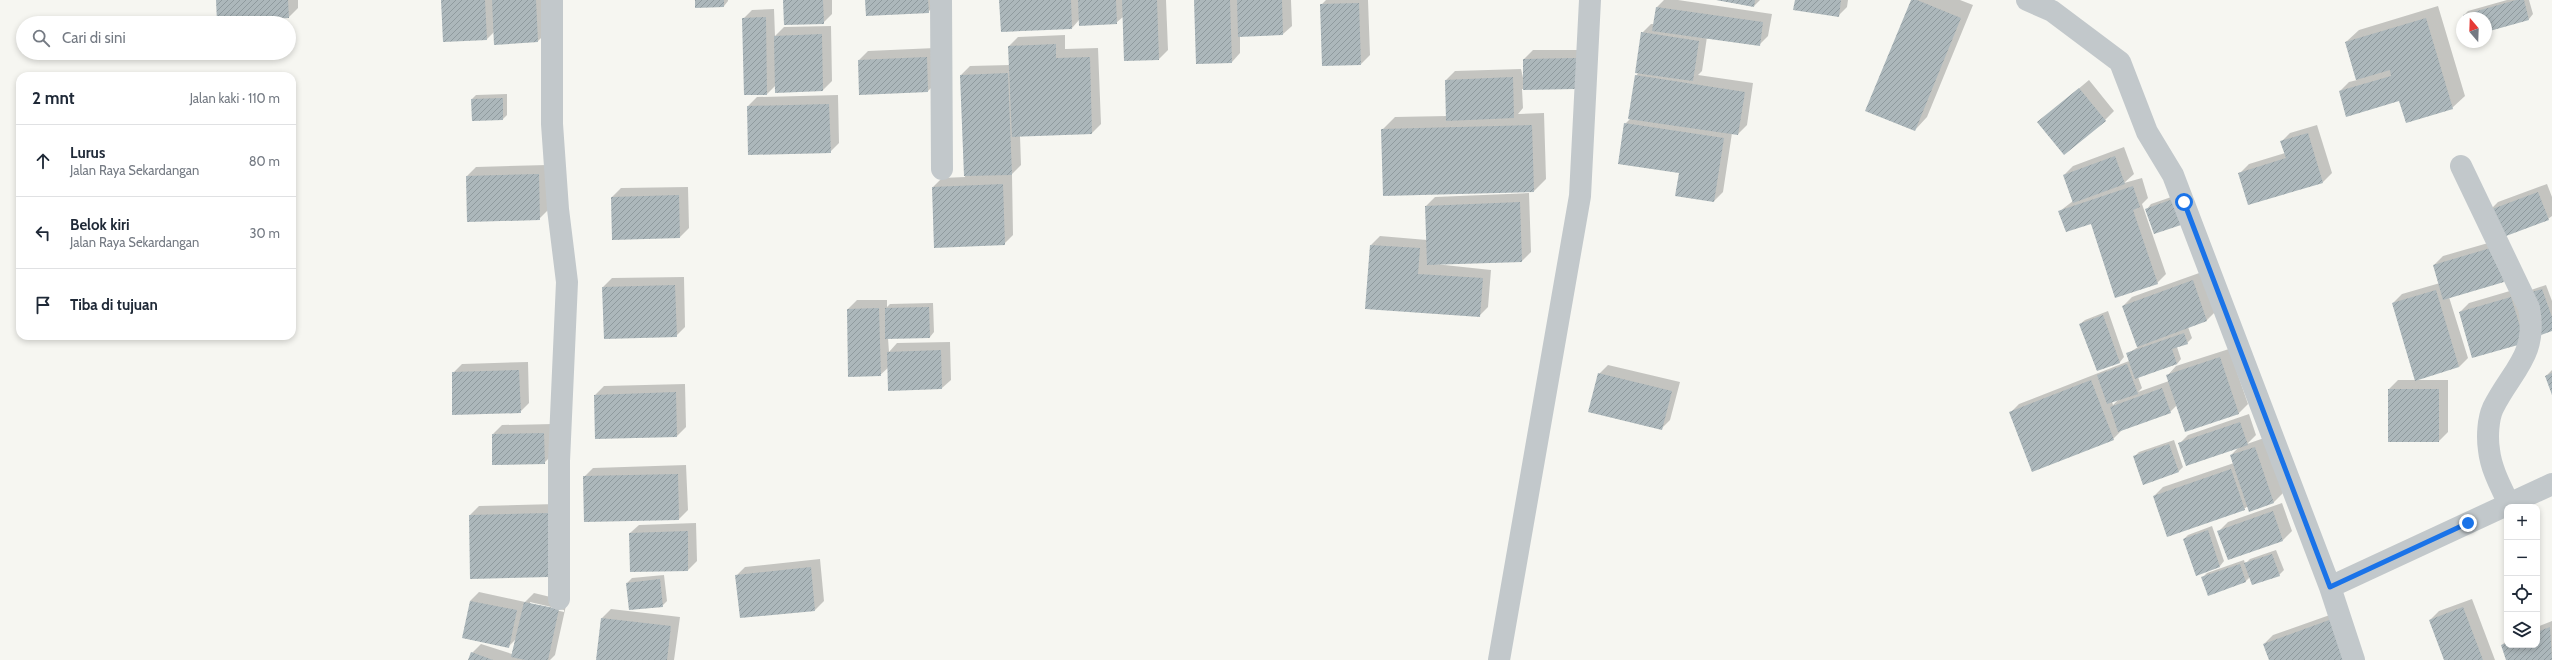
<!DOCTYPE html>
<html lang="id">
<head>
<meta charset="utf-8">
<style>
  body { margin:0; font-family:Cabin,sans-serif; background:#f6f6f7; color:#1f2937 }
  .controls { position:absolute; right:12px; bottom:12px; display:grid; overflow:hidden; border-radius:8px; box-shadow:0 2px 6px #0003 }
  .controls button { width:36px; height:36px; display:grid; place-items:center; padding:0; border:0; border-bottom:1px solid #e0e1e3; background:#fff; color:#1f2937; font:20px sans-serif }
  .compass { position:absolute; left:2456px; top:12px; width:36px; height:36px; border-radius:50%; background:#fff; box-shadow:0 2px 6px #0003; rotate:341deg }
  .stop { position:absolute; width:12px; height:12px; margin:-9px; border:3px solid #1a73e8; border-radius:50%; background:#fff }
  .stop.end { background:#1a73e8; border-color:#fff; box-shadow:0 1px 4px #0008 }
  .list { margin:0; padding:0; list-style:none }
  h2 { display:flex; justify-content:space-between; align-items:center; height:52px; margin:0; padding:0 16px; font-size:17px }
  h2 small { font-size:13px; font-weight:400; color:#747a83 }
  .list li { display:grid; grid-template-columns:26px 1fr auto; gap:12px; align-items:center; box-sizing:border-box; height:72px; padding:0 16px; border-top:1px solid #e0e1e3 }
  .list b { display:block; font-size:15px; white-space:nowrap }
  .list p { margin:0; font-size:13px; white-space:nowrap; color:#747a83 }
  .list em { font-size:13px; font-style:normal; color:#747a83 }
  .icon { flex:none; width:22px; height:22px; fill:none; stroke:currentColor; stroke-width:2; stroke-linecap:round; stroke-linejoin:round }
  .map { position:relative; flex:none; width:2552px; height:660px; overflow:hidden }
  .search { position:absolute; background:#fff; box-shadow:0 2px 6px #0003; left:16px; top:16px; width:280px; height:44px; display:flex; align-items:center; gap:10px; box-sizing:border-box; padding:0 14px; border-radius:22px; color:#747a83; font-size:15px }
  .panel { position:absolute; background:#fff; box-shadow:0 2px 6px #0003; left:16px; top:72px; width:280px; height:268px; border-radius:12px }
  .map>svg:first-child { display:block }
  .shadow { fill:#0003; fill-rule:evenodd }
  .building { fill:url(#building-hatch) }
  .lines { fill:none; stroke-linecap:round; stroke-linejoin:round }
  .minor { stroke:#c2c8cb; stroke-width:22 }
  .route { stroke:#1a73e8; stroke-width:5 }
</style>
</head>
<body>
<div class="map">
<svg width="2552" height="660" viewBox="0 0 2552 660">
  <defs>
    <pattern id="building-hatch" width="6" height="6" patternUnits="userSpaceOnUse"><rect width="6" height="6" fill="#acb7bb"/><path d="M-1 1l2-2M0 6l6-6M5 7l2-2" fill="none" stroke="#8f9a9e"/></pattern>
  </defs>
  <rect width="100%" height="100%" fill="#f6f6f1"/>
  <path class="shadow" d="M217,0H298V8L289,17L218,21Z
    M442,0H545L547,32L538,41L495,31L487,39Z
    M696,0H728V1L724,6Z
    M784,0H832V14L823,23Z
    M866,0H937V3L928,12Z
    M1000,0H1166L1168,50L1159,59L1124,16L1116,23L1079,20L1072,28Z
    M1195,0H1291L1292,26L1283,34L1240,36V53L1232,62Z
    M1326,0H1368L1370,55L1361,64L1321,5Z
    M1664,0H1678L1772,14L1768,36L1759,45L1707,37L1702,71L1698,75L1753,83L1747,125L1738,134L1732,133L1723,192L1714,201L1625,124L1631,118L1636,76L1639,72L1642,33L1651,24H1654L1657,7Z
    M1717,0H1760L1754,6Z
    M1796,0H1848L1847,7L1838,16Z
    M1912,0H1960L1973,5L1927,117L1915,130Z
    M2507,0H2529L2533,14L2529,19L2486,31V18H2464V15L2468,11Z
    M2438,6L2465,96L2452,108L2340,91L2349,82L2357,80L2346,42L2359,30Z
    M774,9L775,36L784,27L831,26L832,81L823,90L776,85L767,94H745L743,19L752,10Z
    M1065,35V49L1098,48L1101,124L1092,133L1020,136L1021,165L1012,174L1013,235L1004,244L933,187L942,178L965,177L961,75L970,66L1010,65L1009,46L1018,37Z
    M935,48L937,82L928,91L859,60L868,51Z
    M1533,50H1584L1575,88L1522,89L1523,108L1518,114L1544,113L1546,179L1534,191L1382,130L1395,117L1447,116L1446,80L1455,71L1521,69L1524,82V59Z
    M2089,80L2114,111L2105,120L2039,122Z
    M507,94V115L503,119L472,99L476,95Z
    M838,95L839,143L830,152L748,106L757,97Z
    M2317,125L2332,173L2323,182L2249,204L2240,173L2249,164L2285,153L2281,142L2290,133Z
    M2124,147L2134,174L2124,183L2142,178L2148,198L2142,204L2166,274L2157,283L2091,223L2060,211L2073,201L2064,175L2073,166Z
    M547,165L548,210L539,219L467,176L476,167Z
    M2547,184L2552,197V216L2548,219L2489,211L2498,202Z
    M688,187L689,228L680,237L613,239L612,197L621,188Z
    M1529,193L1531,252L1522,261L1435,264L1491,270L1488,307L1479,316L1371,245L1380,236L1427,240L1426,206L1435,197Z
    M2180,194L2188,218L2147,209L2151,204Z
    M2502,239L2512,272L2503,281L2449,297L2468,358L2459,367L2393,303L2402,294L2440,283L2434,265L2443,256Z
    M2202,272L2216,311L2207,320L2188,327L2192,338L2187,343L2177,347L2181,359L2177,364L2138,377L2142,388L2138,392L2169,381L2168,375L2176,366L2229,349L2248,404L2239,413L2186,430L2177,405L2170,412L2122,430L2113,439L2010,413L2019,404L2129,361L2127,354L2138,347L2123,306L2132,297ZM2119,399L2113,405L2112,402Z
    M684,277L685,327L676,336L603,287L612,278Z
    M2546,285L2552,301V329L2531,290Z
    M2520,288L2534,333L2460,312L2469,303Z
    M857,300H887V307L890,304L933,303L934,332L930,337L888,338L889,352L897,343L950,342L951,380L942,388L889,367L880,375L848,309Z
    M2108,311L2124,357L2120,362L2097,370L2080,324L2085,320Z
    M528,362L529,403L520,412L453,373L462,364Z
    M1608,365L1680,382L1670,420L1661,429L1599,374Z
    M2552,370V393L2546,376Z
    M2398,380H2448V432L2439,441L2389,389Z
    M685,384L686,427L677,436L595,395L604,386Z
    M2249,414L2256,435L2247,444L2264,438L2283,493L2274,502L2250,511L2248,506L2244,509L2154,496L2163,487L2234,463L2231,455L2240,446L2179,444L2188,435Z
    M553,424V454L544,463L493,434L502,425Z
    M2174,440L2183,467L2179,471L2134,457L2139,452Z
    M686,465L688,510L679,519L584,477L593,468Z
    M2282,503L2292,531L2283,540L2219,531L2228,522Z
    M556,504L558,567L470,515L479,506Z
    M696,523L697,561L688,570L630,533L639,525Z
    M2212,526L2224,561L2220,566L2197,574L2184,539L2188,535Z
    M2276,550L2284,570L2279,575L2250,577L2245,582L2203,577L2207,573L2244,560L2245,564L2250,559Z
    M820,559L824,601L815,610L736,576L745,567Z
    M664,575L667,601L662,606L627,583L632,578Z
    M479,592L525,602L534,593L567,601L555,655L550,660H469L472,653L481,644L512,654L516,639L509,646L470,601ZM530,602L564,610V612L530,604Z
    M2472,599L2495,660H2445L2430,620L2439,611Z
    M611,609L680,617L674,660H597L602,618Z
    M2341,611L2358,658L2270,660L2264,644L2273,635Z
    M2552,621V660H2507L2502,645L2507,640V645H2537V627Z"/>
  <path class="building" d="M216,0H288L289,18L217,22Z
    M441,0H485L487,40L443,42Z
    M492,0H536L538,42L494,45Z
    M695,0H724V7L695,8Z
    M783,0H823L824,24L784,25Z
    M865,0H928L929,13L866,16Z
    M999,0H1071L1072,29L1001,32Z
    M1078,0H1116L1117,24L1079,26Z
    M1122,0H1157L1159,60L1124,61Z
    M1194,0H1230L1232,63L1196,64Z
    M1237,0H1282L1283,35L1238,37Z
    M1716,0H1755L1754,7Z
    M1795,0H1841L1839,17L1793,10Z
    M1911,0H1917L1961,18L1915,131L1865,111Z
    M2516,0H2524L2529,20L2486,32V18H2463V15Z
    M1359,3L1361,65L1322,66L1320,4Z
    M1656,7L1763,22L1760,46L1652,31Z
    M766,17L767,95H744L742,18Z
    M2426,18L2453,109L2406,123L2399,101L2346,117L2339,91L2391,76L2390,70L2356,80L2345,42Z
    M1641,32L1699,41L1693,81L1635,73Z
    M822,34L823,91L775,93L774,36Z
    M1056,44V58L1090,57L1092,134L1012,137L1008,46Z
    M927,57L928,92L859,95L858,60Z
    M1576,58V89L1523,90V59Z
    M1008,73L1012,175L964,176L960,75Z
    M1635,75L1745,92L1738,135L1628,119Z
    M1513,77L1514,118L1446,121L1445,80Z
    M2079,88L2106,121L2064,155L2037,122Z
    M503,98V120L472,121L471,99Z
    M829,104L831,153L748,155L747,106Z
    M1624,123L1724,138L1714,202L1675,196L1679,173L1618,164Z
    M1532,125L1534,192L1383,196L1381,129Z
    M2308,133L2323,183L2248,205L2238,173L2286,158L2280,141Z
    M2115,156L2125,184L2073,203L2063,175Z
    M539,174L540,220L467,222L466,176Z
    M1003,184L1005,245L934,248L932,187Z
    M2133,186L2140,207L2133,210L2158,284L2115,298L2091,224L2066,232L2058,211Z
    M2538,192L2549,220L2498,239L2487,211Z
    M679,195L680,238L612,240L611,197Z
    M2176,198L2184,224L2154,234L2145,209Z
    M1520,202L1522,262L1427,265L1425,206Z
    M1370,245L1420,248L1418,274L1483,278L1480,317L1365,309Z
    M2494,247L2504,282L2443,300L2433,265Z
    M2193,280L2207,321L2137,347L2122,306Z
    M675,285L677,337L604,339L602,287Z
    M2542,289L2552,317V331L2541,335L2525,294Z
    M2436,290L2459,367L2415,381L2392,303Z
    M2511,297L2525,343L2472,358L2459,312Z
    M929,307L930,338L885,339V308Z
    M879,308L881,376L848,377L847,309Z
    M2103,315L2120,363L2097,371L2079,324Z
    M2184,333L2188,344L2172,349L2177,364L2135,379L2126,353Z
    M941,350L942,389L888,391L887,352Z
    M2220,357L2239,414L2185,432L2166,375Z
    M2127,364L2138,394L2107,404L2097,375Z
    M519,370L521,413L452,415V372Z
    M1598,373L1672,391L1662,430L1588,412Z
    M2552,373V395L2545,376Z
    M2091,380L2114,440L2032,472L2009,412Z
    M2162,388L2171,413L2118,432L2110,407Z
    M2388,389H2439V442H2388Z
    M676,392L677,437L595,439L594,395Z
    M2240,422L2248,445L2186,466L2178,443Z
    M544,433L545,464L492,465V434Z
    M2169,444L2179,472L2143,485L2133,456Z
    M2255,447L2274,503L2249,512L2230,455Z
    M2231,469L2245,510L2167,537L2153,496Z
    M678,474L679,520L584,522L583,476Z
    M2273,511L2283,541L2228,560L2217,531Z
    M548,513L549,577L470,579L469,515Z
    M2208,530L2220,567L2196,576L2183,539Z
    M688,531V571L630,572L629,533Z
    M2272,554L2280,576L2252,585L2244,563Z
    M2240,564L2246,582L2208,596L2201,577Z
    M811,567L815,611L740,618L735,575Z
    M660,579L663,607L629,610L626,583Z
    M470,601L517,610L509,648L462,638Z
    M524,602L559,609L548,660H525L511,657Z
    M2463,607L2483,660H2444L2429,620Z
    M601,618L671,626L667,660H596Z
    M2332,619L2347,660H2269L2263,644Z
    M2550,627L2552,660H2506L2501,645L2507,643V645H2537V632Z
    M471,652L493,660H468Z"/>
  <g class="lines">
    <path class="minor" d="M552,0V124L558,209L567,282L559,461V599
      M941,0L942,169
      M2027,0L2052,11L2120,62L2147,132L2173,175L2330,587L2552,484
      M2461,166L2529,308C2538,355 2512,370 2493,408C2488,419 2487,437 2489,450C2491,469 2501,487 2509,504
      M2330,587L2354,660
      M1499,660L1580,196L1590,0"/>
  </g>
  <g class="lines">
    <path class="route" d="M2184,202L2330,587L2468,523"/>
  </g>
</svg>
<div class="controls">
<button>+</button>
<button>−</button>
<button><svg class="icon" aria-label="locate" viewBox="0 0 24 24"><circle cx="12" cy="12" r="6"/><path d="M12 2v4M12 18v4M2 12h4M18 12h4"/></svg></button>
<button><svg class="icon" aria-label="layers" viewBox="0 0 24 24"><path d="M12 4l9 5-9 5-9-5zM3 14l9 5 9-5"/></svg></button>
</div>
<svg class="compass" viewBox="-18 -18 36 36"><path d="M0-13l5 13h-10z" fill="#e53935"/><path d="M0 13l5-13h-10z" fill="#747a83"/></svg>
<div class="stop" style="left:2184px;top:202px"></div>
<div class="stop end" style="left:2468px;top:523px"></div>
<div class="search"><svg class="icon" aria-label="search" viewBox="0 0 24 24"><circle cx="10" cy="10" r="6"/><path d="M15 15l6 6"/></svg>Cari di sini</div>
<section class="panel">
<h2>2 mnt<small>Jalan kaki · 110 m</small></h2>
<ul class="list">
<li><svg class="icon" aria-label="ahead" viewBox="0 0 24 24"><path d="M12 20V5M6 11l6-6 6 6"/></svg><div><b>Lurus</b><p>Jalan Raya Sekardangan</p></div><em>80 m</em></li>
<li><svg class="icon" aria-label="left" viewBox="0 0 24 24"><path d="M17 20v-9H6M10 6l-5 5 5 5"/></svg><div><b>Belok kiri</b><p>Jalan Raya Sekardangan</p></div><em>30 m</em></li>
<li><svg class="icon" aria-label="arrive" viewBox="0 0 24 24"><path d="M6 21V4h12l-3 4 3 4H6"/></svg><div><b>Tiba di tujuan</b></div></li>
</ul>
</section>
</div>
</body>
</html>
